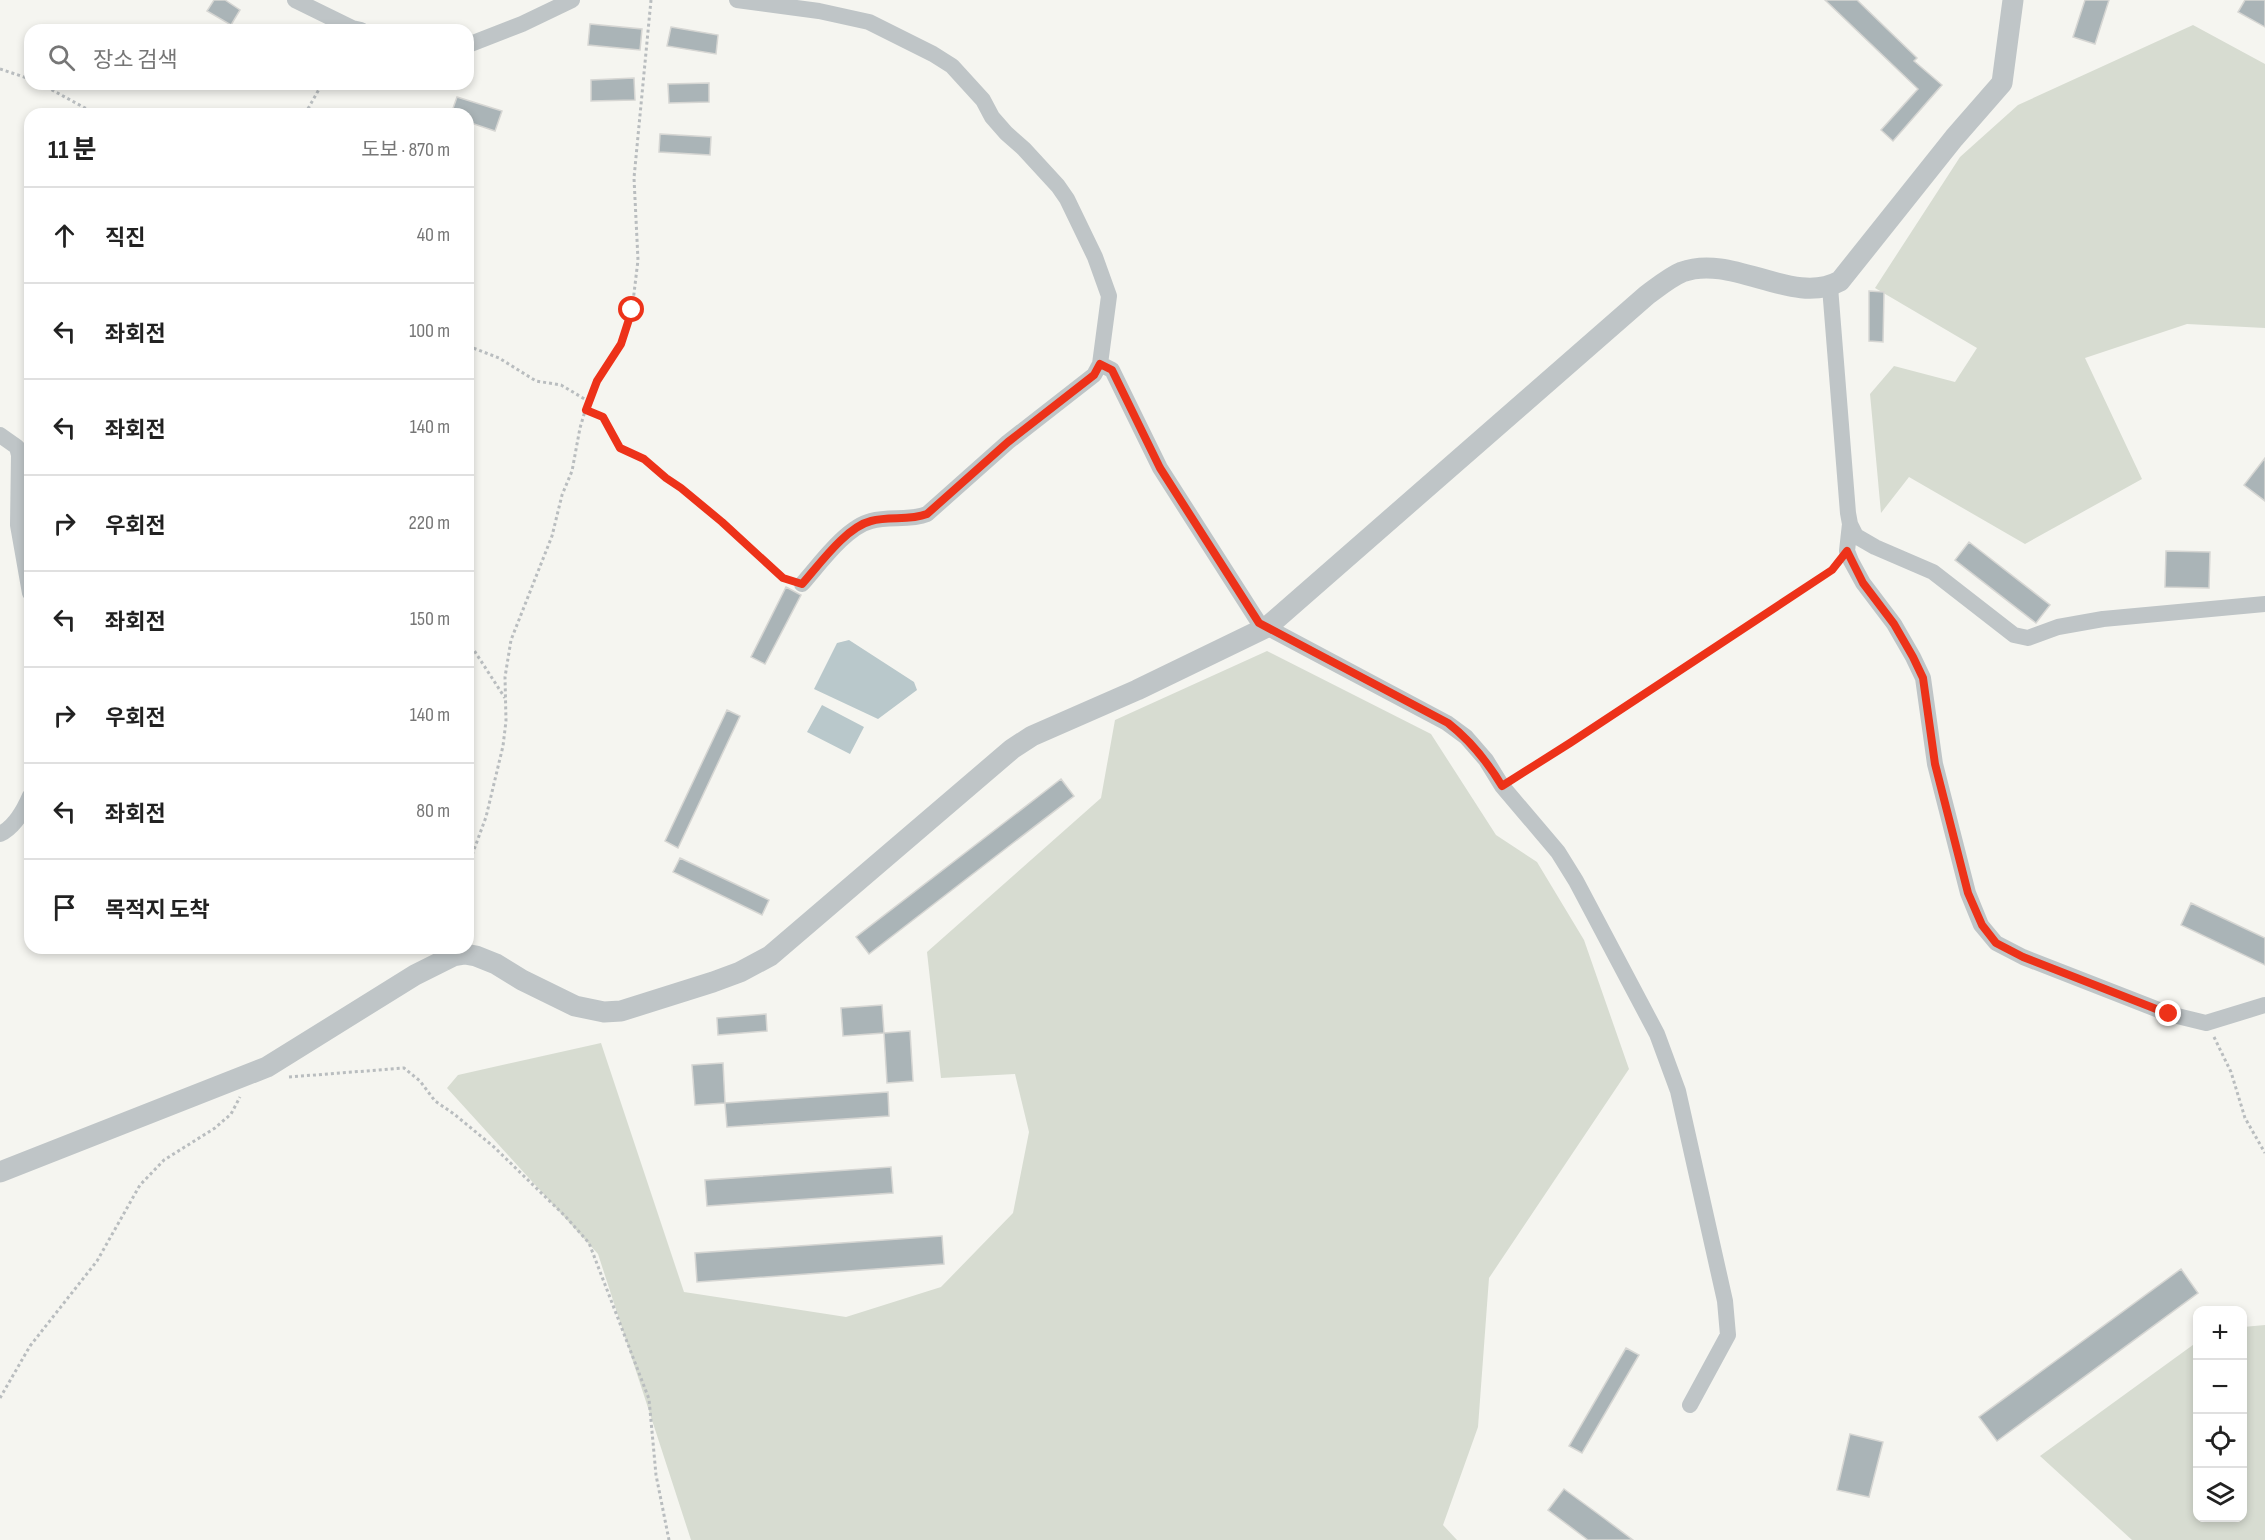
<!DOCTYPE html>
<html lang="ko">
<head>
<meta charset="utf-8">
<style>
  body { margin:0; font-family:"Sofia Sans Condensed","Noto Sans KR",sans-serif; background:#f2f2f2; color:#222 }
  .controls { position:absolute; right:18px; bottom:18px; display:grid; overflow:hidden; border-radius:12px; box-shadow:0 3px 9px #0003 }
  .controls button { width:54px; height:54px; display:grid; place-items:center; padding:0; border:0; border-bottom:2px solid #e0e0e0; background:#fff; color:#222; font:30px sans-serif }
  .stop { position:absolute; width:18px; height:18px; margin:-14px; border:4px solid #ed3219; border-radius:50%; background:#fff }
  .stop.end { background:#ed3219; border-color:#fff; box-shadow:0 2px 6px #0008 }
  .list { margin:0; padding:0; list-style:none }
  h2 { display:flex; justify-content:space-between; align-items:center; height:78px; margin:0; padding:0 24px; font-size:26px }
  h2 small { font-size:20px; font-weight:400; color:#767676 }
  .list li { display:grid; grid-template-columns:39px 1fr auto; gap:18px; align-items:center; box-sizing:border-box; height:96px; padding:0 24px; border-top:2px solid #e0e0e0 }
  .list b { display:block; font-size:22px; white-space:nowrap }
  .list em { font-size:20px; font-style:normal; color:#767676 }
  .icon { flex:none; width:33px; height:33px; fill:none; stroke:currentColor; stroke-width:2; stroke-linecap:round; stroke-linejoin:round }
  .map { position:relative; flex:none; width:2265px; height:1540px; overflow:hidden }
  .search { position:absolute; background:#fff; box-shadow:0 3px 9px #0003; left:24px; top:24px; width:450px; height:66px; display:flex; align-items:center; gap:15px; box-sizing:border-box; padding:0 21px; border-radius:18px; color:#767676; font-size:22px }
  .panel { position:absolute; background:#fff; box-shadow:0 3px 9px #0003; left:24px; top:108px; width:450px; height:846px; border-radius:18px }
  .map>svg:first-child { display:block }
  .green { fill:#d7dcd1 }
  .water { fill:#b9c8cb }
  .building { fill:#aab4b7; stroke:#d6d6d3; stroke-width:1.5 }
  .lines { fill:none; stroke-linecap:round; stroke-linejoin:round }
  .path { stroke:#b9bdbf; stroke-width:3; stroke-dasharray:3 3; stroke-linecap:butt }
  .minor { stroke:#bfc5c7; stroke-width:16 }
  .tertiary { stroke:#bfc5c7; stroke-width:21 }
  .route { stroke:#ed3219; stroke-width:8 }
</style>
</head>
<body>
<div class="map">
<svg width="2265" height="1540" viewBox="0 0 2265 1540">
  <rect width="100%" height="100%" fill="#f5f5f0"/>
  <path class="green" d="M2193,25L2265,64V328L2187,324L2085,358L2142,479L2025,544L1909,477L1881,513L1870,394L1894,366L1955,382L1977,348L1875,288L1960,157L2018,105Z
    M1267,651L1431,734L1496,835L1537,862L1584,940L1629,1069L1489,1278L1478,1427L1443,1525L1457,1540H691L598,1254L447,1088L458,1075L601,1043L684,1292L846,1317L941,1287L1013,1213L1029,1132L1015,1074L941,1078L927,952L1101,798L1115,720Z
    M2265,1325V1540H2132L2040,1456L2197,1342L2198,1518H2242L2243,1327Z"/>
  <path class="water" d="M849,640L914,682L917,690L878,719L814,689L837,643Z
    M822,705L864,727L850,754L807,732Z"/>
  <path class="building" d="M214,0H225L240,10L231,25L207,11Z
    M1825,0H1857L1917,58L1914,61L1942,85L1893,141L1881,130L1918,89Z
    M2085,0H2109L2095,44L2073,37Z
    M2245,0H2265V27L2238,12Z
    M590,24L642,29L640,50L588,45Z
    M671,27L718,35L716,54L667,46Z
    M634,78L635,100L591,101V80Z
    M709,83V102L669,103L668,84Z
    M457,97L502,111L495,131L468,122V114H451Z
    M660,134L711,137L710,155L659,152Z
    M1869,291L1884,292L1883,342L1869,341Z
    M2265,458V501L2244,485Z
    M1969,542L2050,605L2036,623L1955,560Z
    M2166,551L2210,552L2209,588L2165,587Z
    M786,587L801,595L765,664L751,657Z
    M727,710L740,716L678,848L665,841Z
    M1061,779L1074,796L869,954L856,937Z
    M680,858L769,900L762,915L673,872Z
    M2191,903L2265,938V965L2181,925Z
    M882,1005L884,1033L843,1036L841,1008Z
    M766,1014L767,1031L718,1035L717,1018Z
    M910,1031L913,1081L887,1083L884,1033Z
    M723,1063L725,1103L695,1105L692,1065Z
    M888,1092L889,1116L727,1127L725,1103Z
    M891,1167L893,1193L707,1206L705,1180Z
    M942,1236L944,1264L697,1282L695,1253Z
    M2181,1269L2198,1293L1997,1441L1979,1417Z
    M1626,1348L1639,1355L1582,1453L1569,1446Z
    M1850,1434L1883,1442L1869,1497L1837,1490Z
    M1564,1489L1605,1519L1633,1540H1588L1548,1510Z"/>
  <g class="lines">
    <path class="path" d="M0,69L30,79
      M41,84L96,114
      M305,114L322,84
      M468,346L499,358L536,381L561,385L588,401
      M586,410L604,417L620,448L644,459L666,478L681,488L722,522L783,578L787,579
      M468,641L505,698
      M1516,777L1737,633L1835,566
      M468,866L486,817L503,746L506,721L505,677L511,640L552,536L562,495L572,471L580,428L588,401L597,381L616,354L632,310L638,260L634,178L651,0
      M2214,1037L2231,1072L2245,1118L2265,1153
      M289,1077L404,1068L420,1081L435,1101L454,1114L494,1147L565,1216L589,1243L649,1399L656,1475L669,1540
      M0,1398L30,1346L97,1261L140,1185L164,1160L215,1128L231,1114L240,1097"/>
    <path class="minor" d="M295,0L352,28L361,30
      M737,0L819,11L869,22L933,54L952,66L983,100L992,117L1006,133L1024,149L1058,186L1067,199L1095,257L1109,296L1100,364L1094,375L1008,442L927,514C909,521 890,516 871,521C846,527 819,565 802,584
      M468,45L522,24L572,0
      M1830,287L1848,513L1850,524L1856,536L1875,547L1933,572L2014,635L2028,638L2058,627L2103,619L2265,604
      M1100,364L1112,370L1160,468L1259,623L1447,723L1466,737L1486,760L1502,786L1558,852L1576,881L1657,1034L1678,1091L1725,1301L1728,1335L1690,1405
      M0,435L17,447L19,455L18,525L30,593
      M1850,524L1847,551L1851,561L1863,583L1894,624L1913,657L1923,678L1935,764L1968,893L1981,925L1996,943L2023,957L2169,1014L2206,1023L2265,1005
      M0,834C15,827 24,810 30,796"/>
    <path class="tertiary" d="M0,1172L267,1067L415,975L453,956L465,954L476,956L496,964L522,980L575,1006L604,1012L621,1011L713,982L740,972L770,956L1012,749L1032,736L1137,690L1267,627L1647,295C1658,287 1670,277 1682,272C1733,253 1793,307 1840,281L1954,138L2002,83L2013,0"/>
  </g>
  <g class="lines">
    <path class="route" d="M632,310L621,344L597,381L586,410L603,417L620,448L644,459L666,478L681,488L722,522L783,578L802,584C819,565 846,527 871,521C890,516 909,521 927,514L1008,442L1094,375L1100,364L1112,370L1160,468L1259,623L1448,723C1471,741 1487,761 1502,786L1570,743L1832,570L1847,551L1863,583L1894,624L1913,657L1923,678L1935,764L1968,893L1982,925L1996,943L2023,957L2169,1014"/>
  </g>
</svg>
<div class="controls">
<button>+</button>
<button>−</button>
<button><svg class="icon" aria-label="locate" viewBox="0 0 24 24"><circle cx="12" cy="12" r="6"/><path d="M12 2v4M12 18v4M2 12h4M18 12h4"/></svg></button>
<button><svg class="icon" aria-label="layers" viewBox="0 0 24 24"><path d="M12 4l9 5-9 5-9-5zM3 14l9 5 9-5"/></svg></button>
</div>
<div class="stop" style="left:632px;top:310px"></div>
<div class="stop end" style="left:2169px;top:1014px"></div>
<div class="search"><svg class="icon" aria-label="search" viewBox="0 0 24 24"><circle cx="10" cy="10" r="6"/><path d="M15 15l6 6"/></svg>장소 검색</div>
<section class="panel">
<h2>11 분<small>도보 · 870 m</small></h2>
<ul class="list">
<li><svg class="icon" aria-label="ahead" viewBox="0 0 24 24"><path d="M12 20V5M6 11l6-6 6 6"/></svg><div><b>직진</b></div><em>40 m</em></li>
<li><svg class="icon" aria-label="left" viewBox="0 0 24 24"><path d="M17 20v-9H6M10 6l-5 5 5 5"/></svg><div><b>좌회전</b></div><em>100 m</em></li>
<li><svg class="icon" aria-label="left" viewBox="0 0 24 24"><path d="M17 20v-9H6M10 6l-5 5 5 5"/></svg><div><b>좌회전</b></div><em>140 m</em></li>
<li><svg class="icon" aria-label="right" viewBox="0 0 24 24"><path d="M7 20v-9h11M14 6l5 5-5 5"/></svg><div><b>우회전</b></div><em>220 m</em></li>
<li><svg class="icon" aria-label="left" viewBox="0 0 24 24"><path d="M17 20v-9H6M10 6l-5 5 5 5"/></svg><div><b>좌회전</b></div><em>150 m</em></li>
<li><svg class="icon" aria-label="right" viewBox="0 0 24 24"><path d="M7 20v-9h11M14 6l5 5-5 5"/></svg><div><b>우회전</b></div><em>140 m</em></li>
<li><svg class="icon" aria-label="left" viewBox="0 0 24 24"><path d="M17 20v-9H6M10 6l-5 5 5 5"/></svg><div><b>좌회전</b></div><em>80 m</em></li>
<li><svg class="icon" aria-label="arrive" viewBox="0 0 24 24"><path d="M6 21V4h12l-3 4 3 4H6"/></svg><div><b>목적지 도착</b></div></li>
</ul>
</section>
</div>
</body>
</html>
